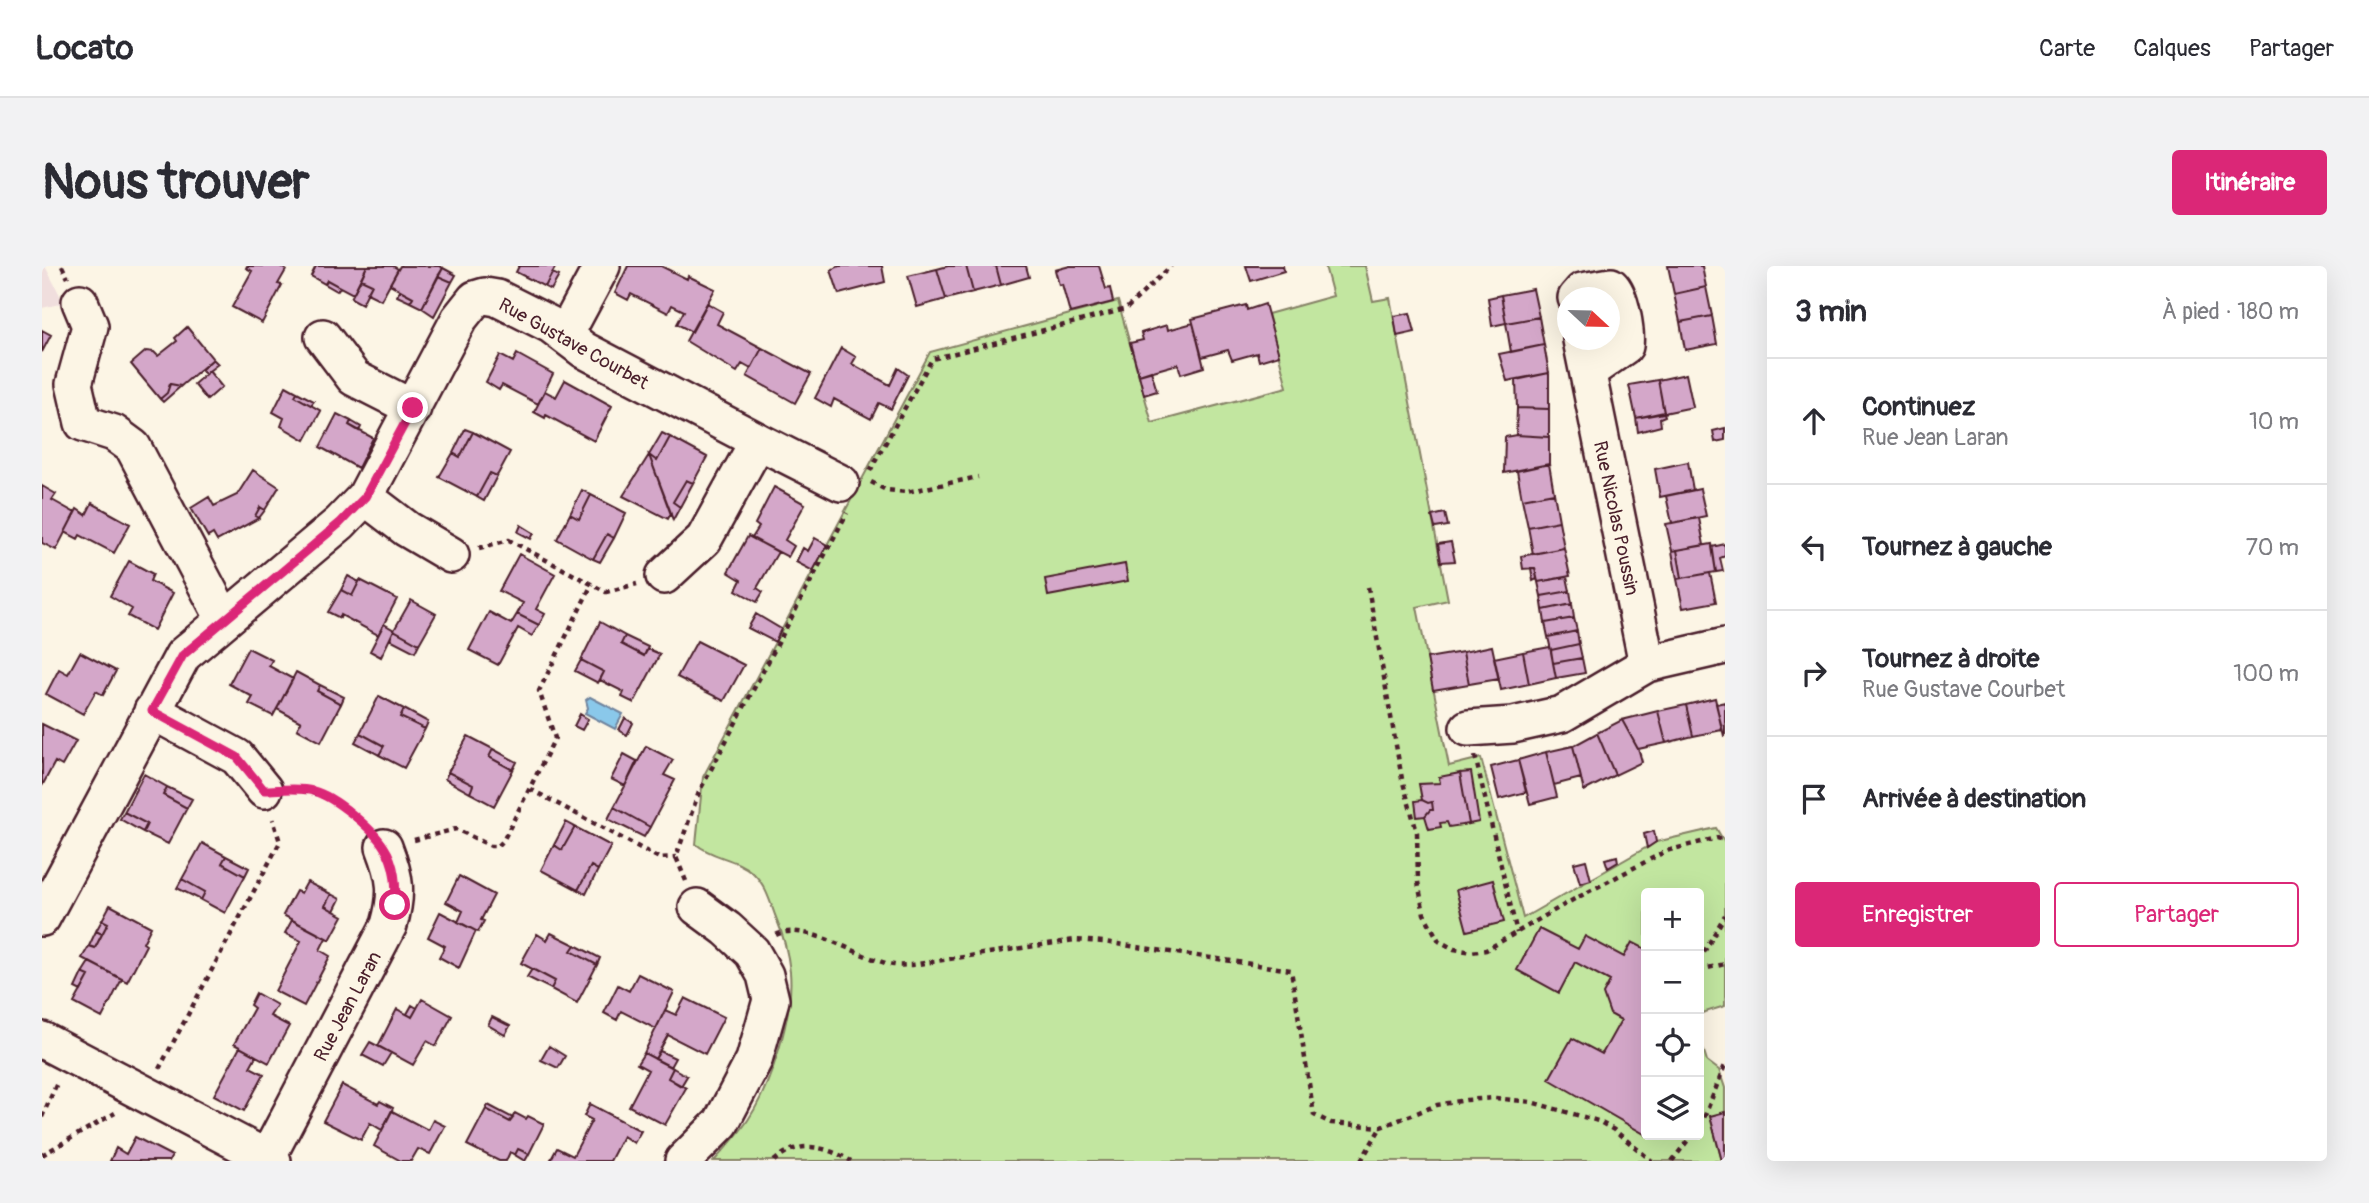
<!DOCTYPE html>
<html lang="fr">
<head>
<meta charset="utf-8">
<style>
  body { margin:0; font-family:Pangolin,sans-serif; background:#f2f2f3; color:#2b2b33 }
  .controls { position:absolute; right:21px; bottom:21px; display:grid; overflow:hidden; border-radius:7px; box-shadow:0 7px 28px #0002 }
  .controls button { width:63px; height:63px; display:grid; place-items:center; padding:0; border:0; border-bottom:2px solid #e1e1e2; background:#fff; color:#2b2b33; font:35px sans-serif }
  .compass { position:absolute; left:1515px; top:21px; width:63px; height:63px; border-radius:50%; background:#fff; box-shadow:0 7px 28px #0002; rotate:112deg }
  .stop { position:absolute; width:21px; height:21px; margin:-16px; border:5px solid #db2777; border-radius:50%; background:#fff }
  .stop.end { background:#db2777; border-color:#fff; box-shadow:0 2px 7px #0008 }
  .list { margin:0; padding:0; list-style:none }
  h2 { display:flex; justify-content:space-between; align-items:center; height:91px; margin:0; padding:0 28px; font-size:30px }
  h2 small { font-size:23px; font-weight:400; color:#7c7c81 }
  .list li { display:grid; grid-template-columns:46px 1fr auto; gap:21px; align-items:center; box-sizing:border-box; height:126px; padding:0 28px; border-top:2px solid #e1e1e2 }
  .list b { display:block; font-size:26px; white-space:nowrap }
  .list p { margin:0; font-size:23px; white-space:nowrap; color:#7c7c81 }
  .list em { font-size:23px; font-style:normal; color:#7c7c81 }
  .actions { display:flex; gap:14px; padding:21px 28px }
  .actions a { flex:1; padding:16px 0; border:2px solid #db2777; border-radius:7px; text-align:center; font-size:24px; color:#db2777 }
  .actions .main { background:#db2777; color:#fff }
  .icon { flex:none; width:38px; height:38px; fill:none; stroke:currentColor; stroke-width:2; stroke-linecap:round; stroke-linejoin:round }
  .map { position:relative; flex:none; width:1683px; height:895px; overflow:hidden; border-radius:7px }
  header { display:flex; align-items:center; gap:42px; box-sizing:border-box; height:98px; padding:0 35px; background:#fff; border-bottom:2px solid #e1e1e2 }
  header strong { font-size:33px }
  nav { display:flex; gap:38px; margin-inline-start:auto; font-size:24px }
  .intro { display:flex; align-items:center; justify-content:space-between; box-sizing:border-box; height:168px; padding:0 42px }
  h1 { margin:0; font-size:49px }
  .button { padding:18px 32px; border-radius:7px; background:#db2777; color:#fff; font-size:24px; font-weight:700 }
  main { display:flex; gap:42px; padding:0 42px }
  aside { flex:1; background:#fff; border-radius:7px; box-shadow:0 7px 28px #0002 }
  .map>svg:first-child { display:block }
  .built { fill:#f0dedd }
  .green { fill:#c2e6a0; stroke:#868266; stroke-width:2 }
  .water { fill:#8ac8ea; stroke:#70849e; stroke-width:2 }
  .building { fill:#d4a7c9; stroke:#4a1f2b; stroke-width:2 }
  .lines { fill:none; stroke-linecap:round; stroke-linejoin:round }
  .minor-casing { stroke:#4a1f2b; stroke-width:40 }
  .path { stroke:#4a1f2b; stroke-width:4.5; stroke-dasharray:5 5; stroke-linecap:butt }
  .minor { stroke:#fcf5e5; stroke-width:35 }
  .route { stroke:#db2777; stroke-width:9 }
  .labels { text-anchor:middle; stroke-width:7; stroke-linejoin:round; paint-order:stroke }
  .street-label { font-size:19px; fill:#4a1f2b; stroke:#fcf5e5 }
</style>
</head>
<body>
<header>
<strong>Locato</strong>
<nav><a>Carte</a><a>Calques</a><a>Partager</a></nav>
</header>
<div class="intro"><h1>Nous trouver</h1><a class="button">Itinéraire</a></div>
<main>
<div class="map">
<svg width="1683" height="895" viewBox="0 0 1683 895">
  <rect width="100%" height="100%" fill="#fcf5e5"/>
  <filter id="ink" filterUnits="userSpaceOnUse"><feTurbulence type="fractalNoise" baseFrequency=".0143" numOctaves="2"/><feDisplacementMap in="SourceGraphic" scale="14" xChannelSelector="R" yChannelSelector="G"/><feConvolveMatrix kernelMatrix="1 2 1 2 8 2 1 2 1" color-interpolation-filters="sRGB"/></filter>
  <g filter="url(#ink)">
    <path class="built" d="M0,0H3L22,37L0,42Z"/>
    <path class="green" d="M1283,0H1323L1331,35L1348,32L1406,334L1375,341L1407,500L1439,492L1481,652L1614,576L1674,562L1683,577V740L1657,748V627H1604V869H1657V769L1665,795L1677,804L1683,822V846L1668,851L1680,895H672C684,882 696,869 706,854C729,819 752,748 748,706C746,686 741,668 733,649C728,635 723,618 711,607C694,592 670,592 654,578L661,511L888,86L1076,35L1110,157L1245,121L1226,48L1291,30Z"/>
    <path class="water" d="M548,431L581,448L573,463L543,447L546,442L544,434Z"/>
    <path class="building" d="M205,0H238L244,4L236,18L240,19L220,57L190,41L210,5L204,2Z
      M274,0H325L311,28L285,14L283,18L269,10Z
      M325,0H351L356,3L339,34L325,27L330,18L319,13Z
      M358,0H397L401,2L380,42L368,36L371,31L348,18Z
      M477,0H514L503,21L474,6Z
      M586,0H619L645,13L646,10L673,23L650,66L635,58L642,45L630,39L626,47L589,28L586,34L573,27Z
      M797,0H840L843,16L797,28L789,4Z
      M906,0H924L931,26L904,33L895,3Z
      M924,0H954L959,19L931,26Z
      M954,0H984L987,11L959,19Z
      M1028,0H1057L1064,23L1068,22L1071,36L1028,47L1020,18L1017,19L1013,4Z
      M1204,0H1241L1242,5L1209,15Z
      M1626,0H1660L1664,21L1632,28Z
      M401,2L414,9L410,16L396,10Z
      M895,3L904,33L875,41L866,10Z
      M510,7L517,10L509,24L503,21Z
      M396,10L410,16L392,50L380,42Z
      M319,13L330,18L320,38L309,32Z
      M285,14L298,21L295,25L283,18Z
      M1664,21L1670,50L1638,56L1632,28Z
      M1491,23L1497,51L1464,57L1459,29Z
      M358,24L371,31L368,36L355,30Z
      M1459,29L1464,57L1450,60L1446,32Z
      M665,37L681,46L675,58L720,82L709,103L700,98L695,106L644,75Z
      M1223,38L1237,89L1217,95L1215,87L1190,94L1186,84L1160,91L1150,53L1204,39L1205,44Z
      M1368,47L1373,66L1355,70L1352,50Z
      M1670,50L1675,78L1643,84L1638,56Z
      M1497,51L1502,79L1469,86L1464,57Z
      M1151,57L1162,101L1139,108L1136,98L1097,109L1088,77L1101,74L1099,67L1125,59L1126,64Z
      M145,61L171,93L139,120L128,118L125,127L118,133L89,98L104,85L112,86L116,90L135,75L133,72Z
      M0,64L9,69L0,86Z
      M1502,79L1507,107L1465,115L1457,88Z
      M720,82L769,108L753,137L705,110Z
      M799,82L814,91L810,98L848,119L856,102L866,109L849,143L837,137L829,153L792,133L789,141L773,132Z
      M475,88L511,108L496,138L460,119L457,124L444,116L458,89L471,96Z
      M171,93L176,98L163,108L159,104Z
      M167,105L180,121L165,134L152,118Z
      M1109,105L1115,125L1102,129L1097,109Z
      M1507,107V143L1475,142L1474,114Z
      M1644,108L1651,141L1622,147L1616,114Z
      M523,114L570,140L552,175L504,149L503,152L492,146L503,125L514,131Z
      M1616,114L1622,146L1594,152L1587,119Z
      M128,118L139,120L121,136L118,133L125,127Z
      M244,120L255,126L253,130L279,145L263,174L239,160L242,152L231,146Z
      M255,126L272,135L269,139L253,130Z
      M1475,142L1507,143V171L1474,169Z
      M1622,147L1623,150L1618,152L1619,160L1596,166L1594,152Z
      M295,148L309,155L307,159L331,172L316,202L278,181Z
      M309,155L319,161L317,165L307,159Z
      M1683,162V174L1673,176L1671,165Z
      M423,163L431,166L418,191L411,187Z
      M431,166L468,186L455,210L448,207L435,231L397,211L411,187L418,191Z
      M620,167L628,171L615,195L607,189Z
      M1474,169L1507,171V198L1462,207L1463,171Z
      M628,171L665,191L651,217L644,214L631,236L638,241L631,254L607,189L615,195Z
      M607,189L629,247L626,253L581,230Z
      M1646,196L1651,224L1618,231L1613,203Z
      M1507,198L1512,227L1480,233L1475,205Z
      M211,204L237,221L223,244L218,241L213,250L217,252L175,275L171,268L166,271L149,242L167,231L172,240L195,229Z
      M448,207L455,210L442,235L435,231Z
      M644,214L651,217L638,241L631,236Z
      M0,220L14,228L10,234L33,247L14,284L0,277Z
      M732,221L763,238L743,274L752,280L746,291L710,272L717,261L713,258Z
      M1658,223L1664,250L1630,257L1624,230Z
      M540,224L549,229L537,253L528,248Z
      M1512,227L1517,255L1486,261L1480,233Z
      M549,229L584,247L572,272L565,268L551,293L515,273L528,248L537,253Z
      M50,237L88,258L72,287L38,269L36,273L23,266L35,243L44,249Z
      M218,241L223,244L217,252L213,250Z
      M1403,247L1406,260L1393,262L1390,250Z
      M1657,252L1662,279L1630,285L1624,258Z
      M1517,255L1522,282L1491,288L1486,261Z
      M479,259L492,267L489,273L476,266Z
      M565,268L572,272L558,296L551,293Z
      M706,270L736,286L715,322L721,326L715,336L694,324L699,314L686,306Z
      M773,272L785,279L771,305L754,296L761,282L766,285Z
      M1409,276L1413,295L1399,296L1396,278Z
      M1670,278L1674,306L1640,312L1635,284Z
      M1683,278V290L1678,292L1681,305L1674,306L1670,281Z
      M1522,282L1528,310L1496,316L1493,302L1481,303L1479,290Z
      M1635,284L1640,312L1635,313L1630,285Z
      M477,288L513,308L494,343L503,348L497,359L475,348L481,337L457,325Z
      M87,295L111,308L108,315L131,327L112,364L86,350L90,343L68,330Z
      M1083,298L1086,315L1006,330L1003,313Z
      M1489,302H1493L1495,313L1491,315Z
      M1668,307L1674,336L1641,342L1635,313Z
      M306,310L317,316L310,330L299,324Z
      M1525,311L1528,325L1499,330L1496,316Z
      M318,314L355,333L336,369L299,349L298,352L286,346L299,324L310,330Z
      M1528,325L1530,338L1501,344L1499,330Z
      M369,334L394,348L377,378L352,364Z
      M1530,338L1532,352L1503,357L1501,344Z
      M447,346L469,358L475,348L497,359L490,370L476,362L456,399L427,384Z
      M714,348L739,363L733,376L706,362Z
      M1532,352L1535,365L1506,371L1503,357Z
      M558,356L583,370L579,378L602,390L606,383L618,388L592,437L580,431L582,426L558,414L562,406L539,394Z
      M342,358L352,364L339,391L328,385Z
      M352,364L377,378L373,386L348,373Z
      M1535,365L1537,378L1509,384L1506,371Z
      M583,370L606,381L602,390L579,378Z
      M655,375L702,399L682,435L635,411Z
      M1537,378L1540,392L1511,397L1509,384Z
      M1450,380L1457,413L1427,418L1421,386Z
      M1508,381L1514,412L1487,418L1481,386Z
      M206,382L230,394L227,400L251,413L231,450L207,438L211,431L187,418Z
      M38,386L74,405L61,429L54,425L41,448L4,428L17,403L26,408Z
      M1421,386L1427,418L1391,424L1385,392Z
      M1481,386L1487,418L1459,424L1452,392Z
      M1540,392L1543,407L1514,412L1511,397Z
      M539,394L562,406L556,417L533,405Z
      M254,406L278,419L275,425L299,438L279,476L255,463L259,456L235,443Z
      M278,419L302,431L299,438L275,425Z
      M337,430L362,443L358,451L383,463L362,502L337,489L342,480L318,467Z
      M1673,432L1680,464L1651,470L1644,439Z
      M1683,436V470H1682L1674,438Z
      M1644,439L1651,470L1624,477L1616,445Z
      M362,443L386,456L383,463L358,451Z
      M1616,445L1624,477L1596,483L1580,454Z
      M538,448L546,453L540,464L532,460Z
      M583,452L591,457L585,469L577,464Z
      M1580,454L1597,485L1600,496L1573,509L1555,467Z
      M0,458L34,475L20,500L13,496L0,520Z
      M318,467L342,480L337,489L313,476Z
      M1555,467L1573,509L1542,525L1531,480Z
      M426,470L451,483L447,491L471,504L452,540L428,527L431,519L406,506Z
      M604,480L631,494L622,509L633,514L608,561L572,541Z
      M1531,480L1539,512L1512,519L1504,486Z
      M451,483L475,496L471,504L447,491Z
      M1504,486L1515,531L1488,538L1476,494Z
      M582,488L595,495L583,520L569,513Z
      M1476,494L1484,526L1457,533L1449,501Z
      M406,506L431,519L428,527L403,513Z
      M1429,506L1437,556L1427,558L1418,507Z
      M1418,507L1427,558L1407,561L1405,556L1398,557L1399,561L1387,563L1383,550L1388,544H1391L1390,536L1386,537L1380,534L1377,518L1398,517L1397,511Z
      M102,508L125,521L121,529L145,542L126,578L101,566L105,558L82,546Z
      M125,521L150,533L145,542L121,529Z
      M1380,534L1386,537L1390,536L1391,544H1388L1383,550L1375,551L1373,535Z
      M572,541L608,561L602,571L566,553Z
      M82,546L105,558L101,566L78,553Z
      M524,556L533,561L520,584L512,579Z
      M533,561L569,580L556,604L549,600L536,624L499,604L512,579L520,584Z
      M1612,565L1614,576L1605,582L1602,568Z
      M160,577L184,590L180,597L203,610L183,647L159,634L163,626L140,613Z
      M184,590L207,602L203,610L180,597Z
      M1575,590L1576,596L1566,602L1563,593Z
      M1544,594L1549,614L1538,617L1532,597Z
      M549,600L556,604L544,628L536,624Z
      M417,610L452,629L439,654L442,655L436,666L416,656L421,645L404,636Z
      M140,613L163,626L159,634L135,622Z
      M1451,614L1462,656L1425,665L1414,624Z
      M265,616L289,628L283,640L301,650L288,674L241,649L254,625L259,627Z
      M289,628L298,633L292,645L283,640Z
      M68,639L109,661L101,677L104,679L85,716L40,692L47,680L53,682L66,657L60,654Z
      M398,646L434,665L417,702L397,691L403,680L386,671Z
      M60,654L66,657L60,668L54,665Z
      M250,654L284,672L278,684L288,690L262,740L233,725L259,675L243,667Z
      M1497,663L1536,683L1543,670L1582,691L1590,676L1604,683V805L1599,814L1604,817V869L1507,813L1530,772L1560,788L1579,754L1568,748L1561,728L1568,715L1533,696L1517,727L1475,704Z
      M54,665L60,668L53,682L47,680Z
      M509,667L533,679L529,685L555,699L535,737L509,723L513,715L479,697L495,668L505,674Z
      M533,679L558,692L555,699L529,685Z
      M47,696L80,713L60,752L32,737L47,710L40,707Z
      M490,703L513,715L509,723L485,711Z
      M40,707L47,710L39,725L33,722Z
      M596,708L632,726L614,763L579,745L575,754L562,747L576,719L587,725Z
      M214,727L235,739L228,750L247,760L227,797L192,778L212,742L208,739Z
      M643,732L682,751L663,788L626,769L613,793L602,787L623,744L634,749Z
      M380,733L410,750L394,780L385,775L371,799L336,780L355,743L370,751Z
      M370,739L375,742L370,751L365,748Z
      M450,751L468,760L463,769L446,759Z
      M328,776L349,787L341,800L320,789Z
      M507,780L523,790L516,802L499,794Z
      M198,781L214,790L208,801L222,808L202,845L172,829Z
      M618,785L633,792L628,801L613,793Z
      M602,787L631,802L626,812L644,822L623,859L587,840L606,804L595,798Z
      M631,802L645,810L639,820L626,812Z
      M300,819L336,838L338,835L351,842L340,864L328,857L319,874L281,855Z
      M548,838L599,865L592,877L581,870L568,895H508L515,882L531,890L550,854L542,850Z
      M446,839L471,852L468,856L444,843Z
      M444,843L468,856L473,847L484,853L486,850L502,858L487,888L476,883L473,889L468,886L464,895H457L425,879Z
      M350,845L386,864L391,854L403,860L388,888L376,883L369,895H359L332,880Z
      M1683,846V895H1680L1668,850Z
      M93,871L130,890L127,895H68L74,882L84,888Z
      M476,883L487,888L483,895L473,889Z"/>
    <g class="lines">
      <defs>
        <path id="minor" d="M1534,32L1540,25L1569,20C1579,29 1585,66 1583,80L1546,106
          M38,36L48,60L32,118L41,157L72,167L91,181L182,353
          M523,69L560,0
          M281,71L312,112L371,142
          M1539,74L1605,398
          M716,175L799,217
          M323,231L365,263L409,289
          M110,445L195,491L222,524
          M1426,462L1471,459L1520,448L1605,398L1683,380
          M0,652L141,389L298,257L323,231L417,53L433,33L443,30L455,32L509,59L542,84L716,175L662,273L622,310
          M0,774L231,895
          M225,892L347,659C356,627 354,612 342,581
          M641,895L679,857L712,794L729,734L723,709L710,686L685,663L655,641"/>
      </defs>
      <use href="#minor" class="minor-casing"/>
      <path class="path" d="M20,0L26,12
        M828,205L890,93L1084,43L1129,0
        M829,216L844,224L865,226L936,211
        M437,282L467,274L564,326L595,318
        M1326,321L1360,513L1375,566L1376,616L1382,648L1397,675L1412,683L1430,686L1444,684L1527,636L1624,585L1675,572L1683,574
        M1433,490L1475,667
        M488,523L617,592L634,591
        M250,524C281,525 300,537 321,559
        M372,574L414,563L449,580H456L461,575L513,472L497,425L550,318
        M644,615L634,591L657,526L805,247
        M734,669C765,654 820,694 852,699C858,700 864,699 869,699L1032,674L1062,676L1249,704L1272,849L1289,857L1339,861L1395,839L1424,834L1453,832L1489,836L1556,855L1572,864L1610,895
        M1657,695L1683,649
        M1657,704L1683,698
        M117,803L238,576L231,553
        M0,851L15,817
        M1657,860L1662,852L1683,799
        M0,889L73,847
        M732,895C756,873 783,880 809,895
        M1319,895L1339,861
        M1630,895L1650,869"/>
      <use href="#minor" class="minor"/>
    </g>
  </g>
  <g class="lines" filter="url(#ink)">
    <path class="route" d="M353,639C355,620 353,597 342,581C331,563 292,530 271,525C257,521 237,524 222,524L195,491L110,445L141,389L298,257L323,231L371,142"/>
  </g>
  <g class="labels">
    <g class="street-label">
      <text transform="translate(532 77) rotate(29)" y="7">Rue Gustave Courbet</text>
      <text transform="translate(1575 252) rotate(78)" y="7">Rue Nicolas Poussin</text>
      <text transform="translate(305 740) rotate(-62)" y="7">Rue Jean Laran</text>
    </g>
  </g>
</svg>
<div class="controls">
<button>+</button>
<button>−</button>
<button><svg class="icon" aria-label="locate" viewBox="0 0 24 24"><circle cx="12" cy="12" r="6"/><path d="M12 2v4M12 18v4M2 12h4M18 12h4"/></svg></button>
<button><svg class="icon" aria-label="layers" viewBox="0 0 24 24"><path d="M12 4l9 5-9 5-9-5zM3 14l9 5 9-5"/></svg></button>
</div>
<svg class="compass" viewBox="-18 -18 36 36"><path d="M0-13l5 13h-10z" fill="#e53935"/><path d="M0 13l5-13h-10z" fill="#7c7c81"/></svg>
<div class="stop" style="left:353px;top:639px"></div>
<div class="stop end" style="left:371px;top:142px"></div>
</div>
<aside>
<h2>3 min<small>À pied · 180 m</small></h2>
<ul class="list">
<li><svg class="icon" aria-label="ahead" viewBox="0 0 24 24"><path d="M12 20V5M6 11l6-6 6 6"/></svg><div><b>Continuez</b><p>Rue Jean Laran</p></div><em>10 m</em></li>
<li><svg class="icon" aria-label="left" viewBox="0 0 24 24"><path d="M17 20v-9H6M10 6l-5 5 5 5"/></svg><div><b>Tournez à gauche</b></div><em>70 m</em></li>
<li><svg class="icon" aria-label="right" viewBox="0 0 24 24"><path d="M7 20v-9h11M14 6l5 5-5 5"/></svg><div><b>Tournez à droite</b><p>Rue Gustave Courbet</p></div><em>100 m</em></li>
<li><svg class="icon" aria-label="arrive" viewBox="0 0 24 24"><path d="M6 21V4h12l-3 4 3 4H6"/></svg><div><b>Arrivée à destination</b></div></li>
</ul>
<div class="actions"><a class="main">Enregistrer</a><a>Partager</a></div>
</aside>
</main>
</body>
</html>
